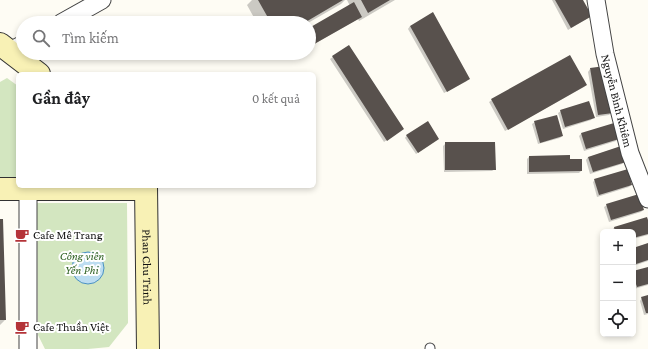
<!DOCTYPE html>
<html lang="vi">
<head>
<meta charset="utf-8">
<style>
  body { margin:0; font-family:"Crimson Pro",serif; background:#f6f6f6; color:#202124 }
  .controls { position:absolute; right:12px; bottom:12px; display:grid; overflow:hidden; border-radius:6px; box-shadow:0 2px 6px #0003 }
  .controls button { width:36px; height:36px; display:grid; place-items:center; padding:0; border:0; border-bottom:1px solid #e0e0e0; background:#fff; color:#202124; font:20px sans-serif }
  .list { margin:0; padding:0; list-style:none }
  h2 { display:flex; justify-content:space-between; align-items:center; height:52px; margin:0; padding:0 16px; font-size:17px }
  h2 small { font-size:13px; font-weight:400; color:#757577 }
  .icon { flex:none; width:22px; height:22px; fill:none; stroke:currentColor; stroke-width:2; stroke-linecap:round; stroke-linejoin:round }
  .map { position:relative; flex:none; width:648px; height:349px; overflow:hidden }
  .search { position:absolute; background:#fff; box-shadow:0 2px 6px #0003; left:16px; top:16px; width:300px; height:44px; display:flex; align-items:center; gap:10px; box-sizing:border-box; padding:0 14px; border-radius:22px; color:#757577; font-size:15px }
  .panel { position:absolute; background:#fff; box-shadow:0 2px 6px #0003; left:16px; top:72px; width:300px; height:116px; border-radius:6px }
  .map>svg:first-child { display:block }
  .green { fill:#d3e6c0 }
  .water { fill:#bdddf1; stroke:#4a91c2 }
  .shadow { fill:#0003 }
  .building { fill:#58514d }
  .lines { fill:none; stroke-linecap:round; stroke-linejoin:round }
  .lane-casing { stroke:#434343; stroke-width:11 }
  .street-casing { stroke:#434343; stroke-width:19 }
  .secondary-casing { stroke:#323232; stroke-width:24 }
  .lane { stroke:#fff; stroke-width:9 }
  .street { stroke:#fff; stroke-width:17 }
  .secondary { stroke:#f8f1b5; stroke-width:22 }
  .labels { text-anchor:middle; stroke-width:4; stroke-linejoin:round; paint-order:stroke }
  .street-label { font-size:12px; fill:#101010; stroke:#fff }
  .poi-label { font-size:12px; fill:#101010; stroke:#fff; text-anchor:start }
  .park-label { font-size:12px; font-style:italic; fill:#316325; stroke:#fff }
</style>
</head>
<body>
<div class="map">
<svg width="648" height="349" viewBox="0 0 648 349">
  <rect width="100%" height="100%" fill="#fefcf4"/>
  <path class="green" d="M7,78L18,86V180H0V82Z
    M37,203H127L128,323L109,347L88,349H45L38,335Z"/>
  <path class="water" d="M72 268a16 16 0 1 1 32 0a16 16 0 1 1-32 0Z"/>
  <path class="shadow" d="M252,0H345L341,4L308,23H257L247,5Z
    M347,0H395L359,21L358,19L309,47V29L350,6Z
    M552,0H582L591,16L588,18L568,30Z
    M410,26L467,81L444,93L408,29Z
    M348,46L400,131L384,142L330,59Z
    M590,69L612,112L609,115L596,117L588,72Z
    M586,85L584,87L505,131L489,102L492,100Z
    M561,111L593,118L591,120L563,129L558,113Z
    M535,122L562,136L560,138L538,144L532,124Z
    M581,134L618,139L616,141L584,151L579,136Z
    M407,135L438,139L416,154L405,138Z
    M446,143L495,169L492,171L444,172L443,146Z
    M529,157L569,160L581,171L579,173L527,174V159Z
    M588,157L625,162L622,164L590,174L586,160Z
    M595,180L631,185L629,187L597,197L593,182Z
    M607,205L643,210L641,212L609,222L604,207Z
    M0,220L5,320L0,325Z
    M648,224V235L633,239V232H613L612,230L614,228Z
    M648,244V261L633,266V249Z
    M648,268V285L634,289L633,284V272Z
    M648,296V314L644,315L640,301L642,298Z"/>
  <path class="building" d="M258,0H343L304,23H271Z
    M361,0H390L368,13Z
    M555,0H583L592,16L571,28Z
    M354,2L362,17L309,47V28Z
    M433,12L470,79L447,92L410,26Z
    M349,45L404,129L387,141L332,56Z
    M570,55L587,85L508,130L491,99Z
    M605,66L613,113L598,115L590,68Z
    M589,101L595,118L565,127L560,110Z
    M557,115L563,136L540,143L534,121Z
    M428,121L439,139L418,153L406,135Z
    M614,123L619,139L586,149L581,133Z
    M445,142H495L496,170H445Z
    M621,146L626,162L593,172L588,157Z
    M570,155V159H582V171L529,172V156Z
    M628,169L632,185L599,195L594,179Z
    M639,194L644,210L611,220L606,204Z
    M647,217L648,220V234L633,238V232H615L614,227Z
    M0,219H3L6,320H0Z
    M648,243V260L633,265V248Z
    M648,267V284L637,287L633,275V271Z
    M648,295V313H646L641,297Z"/>
  <g class="lines">
    <defs>
      <path id="lane" d="M430,349V348"/>
      <g id="street">
        <path id="s1" d="M596,0L605,54L630,153L648,199"/>
        <path d="M61,23L102,0"/>
        <path d="M10,51L23,44"/>
        <path d="M28,349V189"/>
      </g>
      <g id="secondary">
        <path d="M0,44L39,74"/>
        <path id="s2" d="M146,186L148,349"/>
        <path d="M0,189H146"/>
      </g>
    </defs>
    <use href="#lane" class="lane-casing"/>
    <use href="#street" class="street-casing"/>
    <use href="#secondary" class="secondary-casing"/>
    <use href="#lane" class="lane"/>
    <use href="#street" class="street"/>
    <use href="#secondary" class="secondary"/>
  </g>
  <defs>
    <symbol id="cafe-bare" viewBox="-9 -9 18 18"><path d="M-5.5-4.5H6V0H3Q3 3.5 0 3.5H-2.5Q-5.5 3.5-5.5 0ZM3-3.2v2h1.7v-2ZM-6 4.5H4V6H-6Z" fill="#b43338" stroke="#fff" stroke-width="2.5" paint-order="stroke"/></symbol>
  </defs>
  <g fill-rule="evenodd">
    <use href="#cafe-bare" x="12" y="225" width="20" height="20"/>
    <use href="#cafe-bare" x="12" y="317" width="20" height="20"/>
  </g>
  <g class="labels">
    <g class="street-label">
      <text dy="4" stroke="none"><textPath href="#s1" startOffset="103">Nguyễn Bình Khiêm</textPath></text>
      <text dy="4" stroke="none"><textPath href="#s2" startOffset="81">Phan Chu Trinh</textPath></text>
    </g>
    <g class="poi-label">
      <text x="33" y="239">Cafe Mê Trang</text>
      <text x="33" y="331">Cafe Thuần Việt</text>
    </g>
    <g class="park-label">
      <text x="82" y="260">Công viên<tspan x="82" dy="14">Yến Phi</tspan></text>
    </g>
  </g>
</svg>
<div class="controls">
<button>+</button>
<button>−</button>
<button><svg class="icon" aria-label="locate" viewBox="0 0 24 24"><circle cx="12" cy="12" r="6"/><path d="M12 2v4M12 18v4M2 12h4M18 12h4"/></svg></button>
</div>
<div class="search"><svg class="icon" aria-label="search" viewBox="0 0 24 24"><circle cx="10" cy="10" r="6"/><path d="M15 15l6 6"/></svg>Tìm kiếm</div>
<section class="panel">
<h2>Gần đây<small>0 kết quả</small></h2>
<ul class="list">
</ul>
</section>
</div>
</body>
</html>
